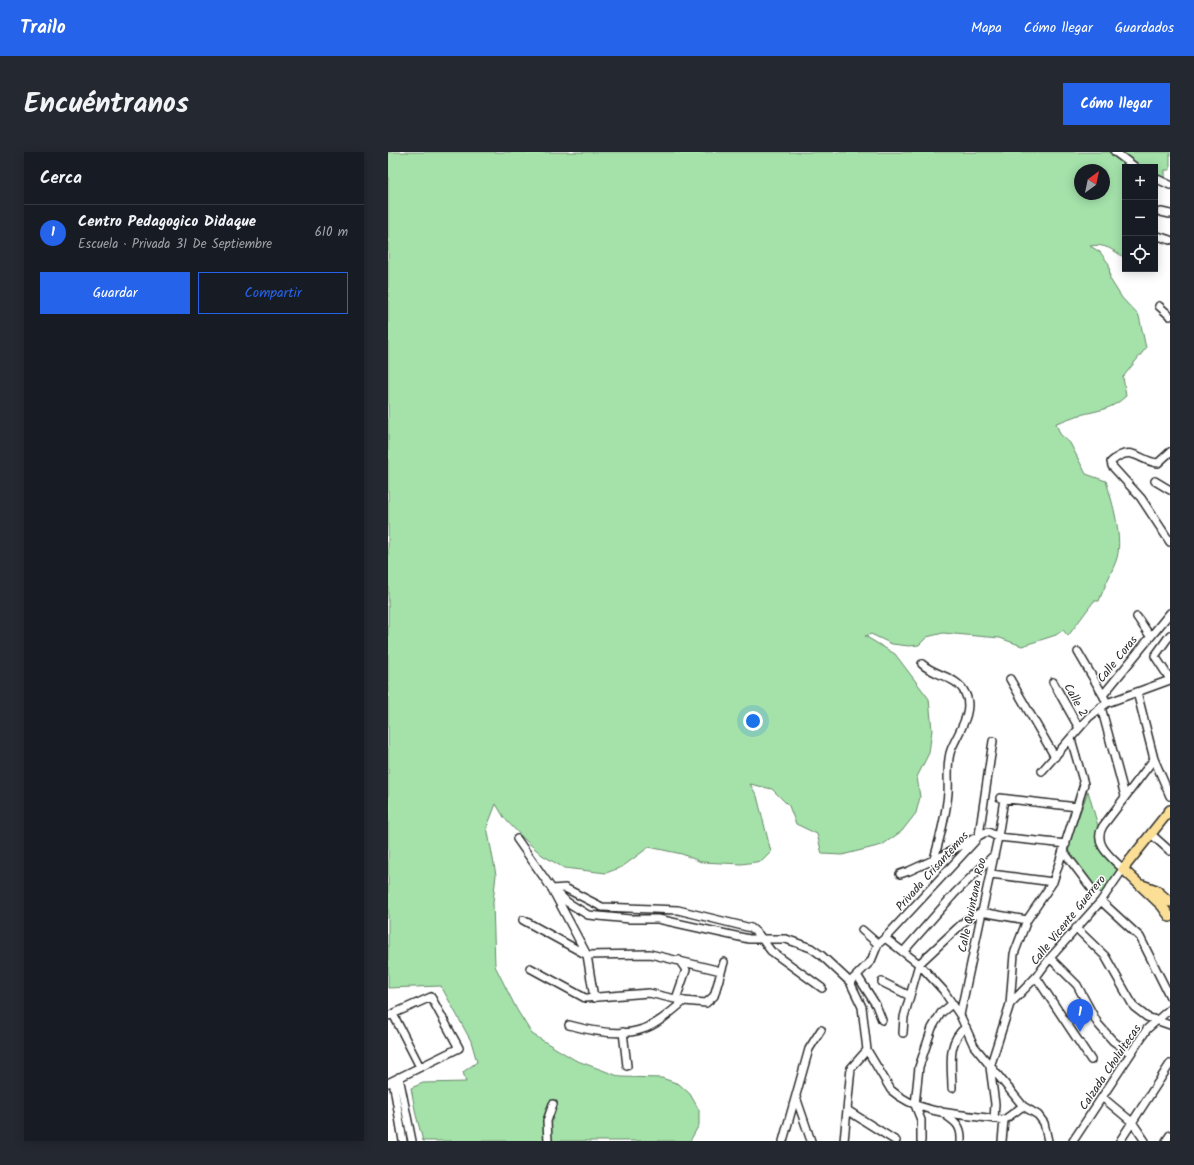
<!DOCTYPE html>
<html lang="es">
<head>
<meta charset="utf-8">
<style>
  body { margin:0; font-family:Kalam,sans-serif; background:#242831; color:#f1f3f6 }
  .controls { position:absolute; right:12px; top:12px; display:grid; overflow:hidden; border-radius:0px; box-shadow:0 2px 10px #0003 }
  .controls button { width:36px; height:36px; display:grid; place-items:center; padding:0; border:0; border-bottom:1px solid #363941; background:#171b24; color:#f1f3f6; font:20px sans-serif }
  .compass { position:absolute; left:686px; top:12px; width:36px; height:36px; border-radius:50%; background:#171b24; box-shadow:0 2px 10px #0003; rotate:33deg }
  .you { position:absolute; left:365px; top:569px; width:14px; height:14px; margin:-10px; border:3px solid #fff; border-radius:50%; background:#1a73e8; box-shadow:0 0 0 6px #1a73e833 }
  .badge { display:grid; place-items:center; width:26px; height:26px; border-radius:50%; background:#2563eb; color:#fff; font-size:13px; font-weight:700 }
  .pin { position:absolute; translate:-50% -33px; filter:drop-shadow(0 1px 2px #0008) }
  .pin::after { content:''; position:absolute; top:21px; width:14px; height:12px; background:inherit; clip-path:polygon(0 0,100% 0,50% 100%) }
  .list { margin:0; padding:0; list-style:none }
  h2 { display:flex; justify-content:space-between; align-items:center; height:52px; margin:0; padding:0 16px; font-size:17px }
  h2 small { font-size:13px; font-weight:400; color:#9ea1a6 }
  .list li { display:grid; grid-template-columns:26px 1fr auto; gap:12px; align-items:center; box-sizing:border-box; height:56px; padding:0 16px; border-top:1px solid #363941 }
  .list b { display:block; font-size:15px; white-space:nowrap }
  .list p { margin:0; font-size:13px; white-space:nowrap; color:#9ea1a6 }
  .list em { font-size:13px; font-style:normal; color:#9ea1a6 }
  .actions { display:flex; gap:8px; padding:12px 16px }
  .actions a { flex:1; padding:9px 0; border:1px solid #2563eb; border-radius:0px; text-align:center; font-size:14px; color:#2563eb }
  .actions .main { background:#2563eb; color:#fff }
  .icon { flex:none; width:22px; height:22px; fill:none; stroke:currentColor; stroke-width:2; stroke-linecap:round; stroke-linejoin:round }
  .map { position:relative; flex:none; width:782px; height:989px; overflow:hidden; border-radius:0px }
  header { display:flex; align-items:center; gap:24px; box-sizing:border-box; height:56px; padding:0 20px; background:#2563eb; color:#fff }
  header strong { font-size:19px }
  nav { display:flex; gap:22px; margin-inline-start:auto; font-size:14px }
  .intro { display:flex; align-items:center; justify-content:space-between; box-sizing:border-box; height:96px; padding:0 24px }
  h1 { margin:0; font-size:28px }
  .button { padding:10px 18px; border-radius:0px; background:#2563eb; color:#fff; font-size:14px; font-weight:700 }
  main { display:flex; gap:24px; padding:0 24px }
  aside { flex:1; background:#171b24; border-radius:0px; box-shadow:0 2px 10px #0003 }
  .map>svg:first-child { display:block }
  .green { fill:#a4e2aa; stroke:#68866a; fill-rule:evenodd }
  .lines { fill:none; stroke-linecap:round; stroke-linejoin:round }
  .minor-casing { stroke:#2b2b2b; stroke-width:10 }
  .major-casing { stroke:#2b2b2b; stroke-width:12 }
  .minor { stroke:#fff; stroke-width:7 }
  .major { stroke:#fbdf96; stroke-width:9 }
  .labels { text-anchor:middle; stroke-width:3; stroke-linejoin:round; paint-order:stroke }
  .street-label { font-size:12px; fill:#2b2b2b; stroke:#fff }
</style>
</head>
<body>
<header>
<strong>Trailo</strong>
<nav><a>Mapa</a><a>Cómo llegar</a><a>Guardados</a></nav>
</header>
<div class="intro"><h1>Encuéntranos</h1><a class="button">Cómo llegar</a></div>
<main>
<aside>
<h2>Cerca<small></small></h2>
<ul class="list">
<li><span class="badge">1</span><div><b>Centro Pedagogico Didaque</b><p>Escuela · Privada 31 De Septiembre</p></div><em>610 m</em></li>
</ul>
<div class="actions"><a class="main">Guardar</a><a>Compartir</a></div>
</aside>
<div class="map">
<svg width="782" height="989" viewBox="0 0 782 989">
  <rect width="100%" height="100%" fill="#fff"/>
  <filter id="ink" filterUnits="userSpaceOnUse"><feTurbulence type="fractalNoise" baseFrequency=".025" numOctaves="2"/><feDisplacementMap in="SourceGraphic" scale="8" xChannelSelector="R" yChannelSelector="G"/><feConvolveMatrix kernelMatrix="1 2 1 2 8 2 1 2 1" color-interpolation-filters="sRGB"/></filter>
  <g filter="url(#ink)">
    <path class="green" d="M0,0H782V18H777V31L767,26V15H747L732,4L737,27V106C725,98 716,91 702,94L712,100L721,112L722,127L734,146L751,164L758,196L735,225L738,244C723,258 711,258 692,263C683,265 676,269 668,271L672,282L682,291L698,322L718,329C724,349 736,388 728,409C723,422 716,435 711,449H706L680,484L675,478L668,483L634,494L612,486L555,481L539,485L531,493L521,494L504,492L483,482L477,484L507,502L541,547L544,578L541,601L529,625L532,645L528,661L514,679L494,693L454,703L434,702L429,682L408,672L401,654L384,637L362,632L369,644L383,700L374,709L354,712L313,710L294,702L261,695L234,715L218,721L176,716L154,703L136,687L117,667L108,652L99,675L108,723L105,750L107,814L129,858L144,882L187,908L233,925L274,926L291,932L302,942L311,958V973L302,989H35L28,963L23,936L35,931L78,930L75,920L89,910L83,889L53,834L0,836ZM692,18H716V42H692Z
      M700,639L710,674L708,690L730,718L713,742L680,700L685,680Z"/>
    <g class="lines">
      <defs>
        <path id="minor" d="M727,0L747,15
          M767,26L782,33
          M773,60L782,62
          M767,83L782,88
          M771,154L782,164
          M782,300L770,311C752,310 744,291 723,310L724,314L753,346L782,390
          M767,329L782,338
          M749,465L762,484
          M782,483L767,504L782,527
          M690,500L715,543
          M534,512C547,524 569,524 577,541C587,559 569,582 563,598C558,611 561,628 560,641C558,664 552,686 546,707
          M622,527L667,605
          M665,530L691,576
          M749,540L766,607L782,644
          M719,551L782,528
          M713,555L737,644
          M654,619L701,565L719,551L715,543L782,461
          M612,646L689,655
          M763,682L782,699
          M129,687L164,737L199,803L206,846
          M676,700L704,737
          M512,722L521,719L554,704L596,681L600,680L610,685L678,692
          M603,722L665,730
          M164,737L177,736L214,755L290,758L363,776L371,783L383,799L434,836
          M166,741L171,742L179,750L200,763L242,767H270L361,787H398L423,796L433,803L462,830L474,855L479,898L503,938C532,964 579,962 616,968L635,954
          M713,749L752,785L782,845
          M135,768L199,803L262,802L333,819
          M688,776L717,804L746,855L759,865L782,873
          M474,778L490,792
          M497,786L531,812L555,838L572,863L586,894L635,954L650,963L656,971L660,989
          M515,800L567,741L606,703
          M662,806L689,833L710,872L725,889L742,901
          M142,816L197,846L261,841L296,849L318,851L326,844L336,810
          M469,823L488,853L494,868
          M648,825L703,908
          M462,830L483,809L490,792L497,786L587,689L591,683L605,589
          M494,830L522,844
          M288,847L298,818L291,808
          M622,852L648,825L662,806L713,749L735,717C723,705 704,692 715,674L766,607
          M5,862L32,915
          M572,863L610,685L616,647
          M0,864L43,845L71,896L0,931
          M181,873C203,879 233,885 255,877C270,872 284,859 296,849
          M235,880L239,914
          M515,881L516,865L531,812L578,768L593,760L639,768
          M11,925L24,989
          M5,929L15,989
          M564,936C564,914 558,890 578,875
          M408,945L423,989
          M714,945L744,970L757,989
          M459,958L508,989
          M552,959C565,969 574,971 573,989
          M606,967L607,952L602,915L622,852L626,802L639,768L665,730L696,632L683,587
          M160,989L159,969L165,952
          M395,989L421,897L433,878
          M456,989L463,916L479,898
          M533,989V968L527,953L531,915L544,876L553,861L564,852
          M614,989L616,968
          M685,989L759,877L782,857
          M732,989L782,912
          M778,989L782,983"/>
        <path id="major" d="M782,658L735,717L774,754L782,765
          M754,733L768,738L782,750"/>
      </defs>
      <use href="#minor" class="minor-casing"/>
      <use href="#major" class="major-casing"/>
      <use href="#minor" class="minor"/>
      <use href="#major" class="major"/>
    </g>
  </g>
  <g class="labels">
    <g class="street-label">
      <text transform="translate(729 507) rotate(-51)" y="4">Calle Coras</text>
      <text transform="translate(688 548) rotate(61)" y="4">Calle 2</text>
      <text transform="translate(544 719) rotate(-48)" y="4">Privada Crisantemos</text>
      <text transform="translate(584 753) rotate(-78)" y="4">Calle Quintana Roo</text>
      <text transform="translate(680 768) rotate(-51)" y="4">Calle Vicente Guerrero</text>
      <text transform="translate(722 915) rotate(-56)" y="4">Calzada Cholultecas</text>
    </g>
  </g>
</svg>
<div class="controls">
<button>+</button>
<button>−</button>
<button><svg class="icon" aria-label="locate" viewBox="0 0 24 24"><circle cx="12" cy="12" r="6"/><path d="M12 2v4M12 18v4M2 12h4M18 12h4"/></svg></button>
</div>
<svg class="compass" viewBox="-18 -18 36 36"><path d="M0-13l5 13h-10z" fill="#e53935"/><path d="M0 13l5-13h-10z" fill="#9ea1a6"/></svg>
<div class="you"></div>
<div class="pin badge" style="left:692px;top:880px">1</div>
</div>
</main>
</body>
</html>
